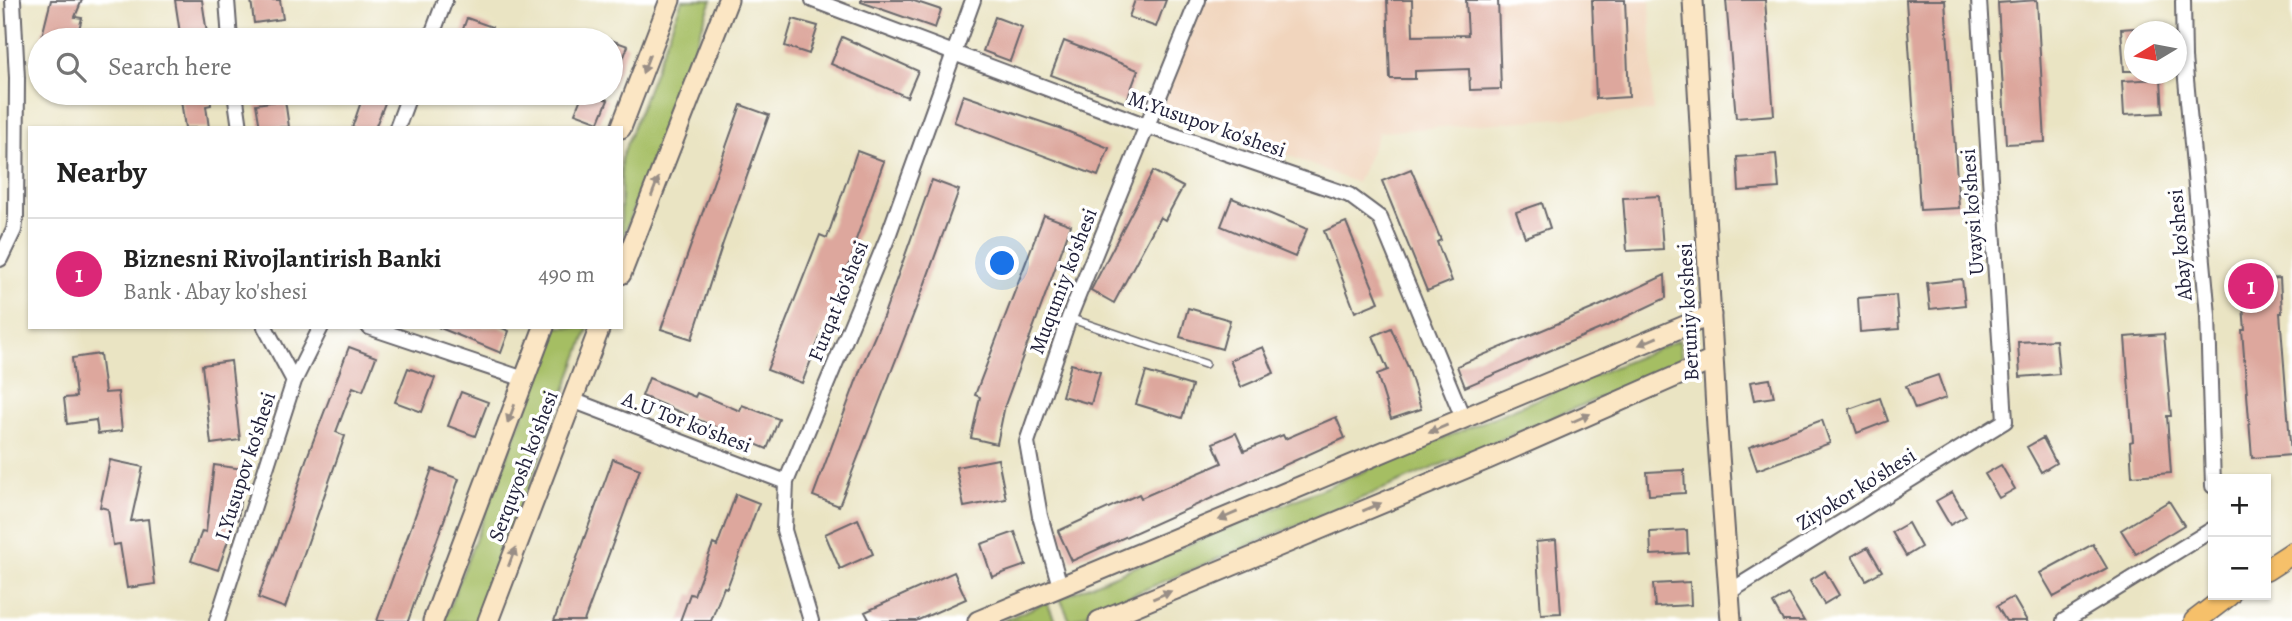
<!DOCTYPE html>
<html lang="en">
<head>
<meta charset="utf-8">
<style>
  body { margin:0; font-family:Alegreya,serif; background:#f2f2f2; color:#222 }
  .controls { position:absolute; right:21px; bottom:21px; display:grid; overflow:hidden; border-radius:0px; box-shadow:0 2px 5px #0004 }
  .controls button { width:63px; height:63px; display:grid; place-items:center; padding:0; border:0; border-bottom:2px solid #e0e0e0; background:#fff; color:#222; font:35px sans-serif }
  .compass { position:absolute; left:2124px; top:21px; width:63px; height:63px; border-radius:50%; background:#fff; box-shadow:0 2px 5px #0004; rotate:260deg }
  .you { position:absolute; left:1003px; top:264px; width:24px; height:24px; margin:-18px; border:5px solid #fff; border-radius:50%; background:#1a73e8; box-shadow:0 0 0 10px #1a73e833 }
  .badge { display:grid; place-items:center; width:46px; height:46px; border-radius:50%; background:#db2777; color:#fff; font-size:23px; font-weight:700 }
  .pin { position:absolute; translate:-50% -50%; border:4px solid #fff; box-shadow:0 2px 7px #0006 }
  .list { margin:0; padding:0; list-style:none }
  h2 { display:flex; justify-content:space-between; align-items:center; height:91px; margin:0; padding:0 28px; font-size:30px }
  h2 small { font-size:23px; font-weight:400; color:#767676 }
  .list li { display:grid; grid-template-columns:46px 1fr auto; gap:21px; align-items:center; box-sizing:border-box; height:112px; padding:0 28px; border-top:2px solid #e0e0e0 }
  .list b { display:block; font-size:26px; white-space:nowrap }
  .list p { margin:0; font-size:23px; white-space:nowrap; color:#767676 }
  .list em { font-size:23px; font-style:normal; color:#767676 }
  .icon { flex:none; width:38px; height:38px; fill:none; stroke:currentColor; stroke-width:2; stroke-linecap:round; stroke-linejoin:round }
  .map { position:relative; flex:none; width:2292px; height:621px; overflow:hidden }
  .search { position:absolute; background:#fff; box-shadow:0 2px 5px #0004; left:28px; top:28px; width:595px; height:77px; display:flex; align-items:center; gap:18px; box-sizing:border-box; padding:0 24px; border-radius:38px; color:#767676; font-size:26px }
  .panel { position:absolute; background:#fff; box-shadow:0 2px 5px #0004; left:28px; top:126px; width:595px; height:203px; border-radius:0px }
  .map>svg:first-child { display:block }
  .built { fill:#f1d5bd }
  .green { fill:#a5be64; stroke:#647050; stroke-width:2 }
  .building { fill:#dda79d }
  .lines { fill:none; stroke-linecap:round; stroke-linejoin:round }
  .lane-casing { stroke:#68666b; stroke-width:10 }
  .street-casing { stroke:#68666b; stroke-width:18 }
  .secondary-casing { stroke:#68666b; stroke-width:23 }
  .primary-casing { stroke:#68666b; stroke-width:24 }
  .lane { stroke:#fff; stroke-width:7 }
  .street { stroke:#fff; stroke-width:14 }
  .secondary { stroke:#fbe6c4; stroke-width:19 }
  .primary { stroke:#f6c06b; stroke-width:21 }
  .oneway { fill:#998e86 }
  .labels { text-anchor:middle; stroke-width:7; stroke-linejoin:round; paint-order:stroke }
  .street-label { font-size:21px; fill:#22223b; stroke:#fff }
</style>
</head>
<body>
<div class="map">
<svg width="2292" height="621" viewBox="0 0 2292 621">
  <rect width="100%" height="100%" fill="#fff"/>
  <filter id="ink" filterUnits="userSpaceOnUse"><feTurbulence type="fractalNoise" baseFrequency=".0143" numOctaves="2"/><feDisplacementMap in="SourceGraphic" scale="14" xChannelSelector="R" yChannelSelector="G"/><feConvolveMatrix kernelMatrix="1 2 1 2 8 2 1 2 1" color-interpolation-filters="sRGB"/></filter>
  <filter id="wash" filterUnits="userSpaceOnUse"><feTurbulence type="fractalNoise" baseFrequency=".00686" numOctaves="4" result="noise"/><feDisplacementMap in="SourceGraphic" scale="28" xChannelSelector="R" yChannelSelector="G"/><feGaussianBlur stdDeviation="1.57" result="paint"/><feColorMatrix in="noise" values="0 0 0 0 0 0 0 0 0 0 0 0 0 0 0 0 0 1.4 0 .05"/><feComposite in="paint" operator="in"/></filter>
  <g filter="url(#wash)">
    <rect width="100%" height="100%" fill="#eae4c3"/>
    <path class="built" d="M1203,0H1650L1653,111L1379,132L1357,183L1163,105Z"/>
    <path class="green" d="M682,0H712L621,242V159Z
      M557,327H589L478,621H444Z
      M1679,340L1682,363L1070,621L1060,598Z
      M1047,602L1055,621H1002Z"/>
    <g id="blocks">
      <path class="building" d="M51,0H82L75,17L82,18L76,40H41Z
        M175,0H202L208,40H181Z
        M251,0H280L283,19L254,23Z
        M861,0H911L941,10L935,28L861,2Z
        M1135,0H1166L1156,27L1129,17Z
        M1387,0H1412L1413,36L1468,35L1466,0H1498L1501,89L1470,90L1469,69L1415,71V79H1390Z
        M1592,0H1625L1629,97L1596,99Z
        M1726,0H1765L1774,115L1736,118Z
        M1906,0H1945L1959,208L1920,210Z
        M2037,0L2045,142L2006,144L1998,3Z
        M995,17L1022,27L1010,61L983,51Z
        M467,18L492,27L487,40H459Z
        M793,19L818,26L809,54L785,46Z
        M2134,28V71H2124L2121,29Z
        M842,37L918,71L907,97L831,64Z
        M611,40L628,46L612,87H611Z
        M1064,41L1138,70L1126,103L1051,75Z
        M2161,79L2163,113L2124,115L2122,81Z
        M180,93H210L211,105L206,106L209,128H185Z
        M364,93H389L375,128H352Z
        M583,93H589L608,100L599,122L575,113Z
        M963,95L1059,128L1109,148L1098,176L954,122Z
        M285,100L289,127L260,128L256,104Z
        M741,105L769,115L723,243L692,339L661,329Z
        M857,151L884,161L853,248L855,249L802,383L767,370L820,235L827,238Z
        M1776,154L1779,188L1739,191L1737,157Z
        M1411,169L1441,240L1437,242L1452,281L1427,291L1382,181Z
        M1153,171L1183,187L1165,220L1160,217L1114,303L1091,290Z
        M932,180L959,190L916,308L839,506L813,496L861,368L883,317Z
        M1659,196L1663,249L1627,251L1623,198Z
        M1232,198L1307,229L1295,257L1221,226Z
        M1542,203L1550,228L1525,237L1516,212Z
        M1044,215L1071,225L1005,405L997,444L971,438L980,397L975,395Z
        M1346,222L1379,302L1355,312L1324,231Z
        M1665,275L1666,298L1607,326L1465,387L1457,366L1599,306Z
        M2280,278L2282,313H2280L2291,455L2252,458L2242,330H2245L2241,281Z
        M1962,279L1965,305L1930,309L1927,283Z
        M1896,295L1899,329L1860,332L1858,298Z
        M1188,308L1230,320L1222,349L1180,337Z
        M438,327H500L509,331L501,353Z
        M1391,328L1408,367L1421,409L1391,419L1377,374L1388,370L1373,336Z
        M2164,334L2171,416H2167L2171,473L2132,476L2130,442L2133,441L2125,337Z
        M2056,340L2059,374L2020,377L2018,342Z
        M349,347L376,357L363,391L353,387L336,432L345,436L285,608L258,598L291,508L306,460Z
        M1263,347L1274,373L1241,387L1230,360Z
        M100,354L105,393L118,392L122,431L98,434L96,420L67,424L64,398L76,397L72,358Z
        M231,361L240,440L211,444L202,365Z
        M1071,364L1100,372L1091,404L1062,396Z
        M408,368L435,378L422,412L395,402Z
        M1146,372L1192,386L1182,418L1136,404Z
        M1938,375L1946,398L1915,409L1906,386Z
        M649,378L695,397L697,393L740,411L742,405L779,419L767,449L642,396Z
        M1770,379L1774,397L1754,400L1750,382Z
        M461,392L488,402L475,436L448,426Z
        M1880,398L1888,421L1857,433L1849,409Z
        M1336,417L1345,438L1072,561L1058,531L1139,494L1141,498L1222,463L1213,443L1236,433L1244,451L1283,435L1285,439Z
        M1822,420L1830,443L1757,470L1749,447Z
        M2043,438L2056,463L2041,472L2027,447Z
        M613,459L640,469L623,516L584,621H554Z
        M998,459L1006,499L964,507L956,467Z
        M110,460L143,467L131,521L148,519L155,584L127,588L120,544L113,545L108,509L100,507Z
        M214,465L244,469L238,520H235L218,570L191,561L202,531L206,532Z
        M2001,465L2015,489L1999,498L1985,474Z
        M432,469L459,479L425,573L408,621H377Z
        M1684,470L1685,493L1649,495L1647,472Z
        M1952,492L1966,516L1950,525L1936,501Z
        M736,494L759,503L727,588L724,587L711,621H680L690,594L694,595L713,544L717,546Z
        M2169,501L2184,525L2136,554L2121,530Z
        M858,519L873,554L840,569L825,534Z
        M1908,523L1921,547L1906,556L1892,532Z
        M1687,530L1688,553L1651,555L1650,532Z
        M1015,532L1026,565L992,577L981,544Z
        M1556,540L1561,613L1541,614L1536,542Z
        M2093,544L2107,568L2054,597L2040,573Z
        M1868,547L1882,571L1866,580L1852,556Z
        M1825,571L1839,595L1824,604L1810,580Z
        M954,572L966,599L916,621H870L865,612Z
        M1690,582L1691,605L1655,607L1653,584Z
        M1788,594L1804,621H1783L1773,603Z
        M2013,597L2027,621H2006L1997,606Z"/>
    </g>
  </g>
  <g filter="url(#ink)">
    <use href="#blocks" fill-opacity="0" stroke="#68666b" stroke-width="2"/>
    <g class="lines">
      <defs>
        <path id="lane" d="M1069,318L1205,364"/>
        <path id="street" d="M227,0L230,40
          M813,0L1147,126L1349,195L1380,218L1463,418
          M2183,0L2184,58L2208,315L2213,486
          M430,40L445,0
          M235,93L240,128
          M397,128L410,93
          M0,259L14,230L16,217L17,78L13,0
          M265,327L294,381
          M369,327L524,379
          M572,400L786,482
          M1060,586L1040,516L1027,442L1069,318L1198,0
          M1729,592L2005,421L1979,0
          M217,621L294,381L321,327
          M811,621L784,530L786,482L887,239L973,0
          M2064,621L2213,529"/>
        <path id="secondary" d="M1693,0L1717,427L1731,621
          M621,128L670,0
          M621,274L728,0
          M433,621L544,327
          M488,621L600,327
          M978,621L1711,315
          M1099,621L1488,459L1713,360"/>
        <path id="primary" d="M2266,570L2292,553
          M2195,621L2229,595"/>
      </defs>
      <use href="#lane" class="lane-casing"/>
      <use href="#street" class="street-casing"/>
      <use href="#secondary" class="secondary-casing"/>
      <use href="#primary" class="primary-casing"/>
      <use href="#lane" class="lane"/>
      <use href="#street" class="street"/>
      <use href="#secondary" class="secondary"/>
      <use href="#primary" class="primary"/>
    </g>
    <defs><path id="oneway-solid" d="M-6-.8H1V-3.2L6.5 0L1 3.2V.8H-6Z" transform="scale(1.75)"/></defs>
    <g class="oneway">
      <use href="#oneway-solid" transform="translate(646 64) rotate(111)"/>
      <use href="#oneway-solid" transform="translate(655 187) rotate(-69)"/>
      <use href="#oneway-solid" transform="translate(1648 341) rotate(157)"/>
      <use href="#oneway-solid" transform="translate(511 414) rotate(111)"/>
      <use href="#oneway-solid" transform="translate(1581 418) rotate(-24)"/>
      <use href="#oneway-solid" transform="translate(1438 429) rotate(157)"/>
      <use href="#oneway-solid" transform="translate(1372 507) rotate(-23)"/>
      <use href="#oneway-solid" transform="translate(1228 516) rotate(157)"/>
      <use href="#oneway-solid" transform="translate(512 557) rotate(-69)"/>
      <use href="#oneway-solid" transform="translate(1162 595) rotate(-23)"/>
    </g>
  </g>
  <g class="labels">
    <g class="street-label">
      <text transform="translate(1207 124) rotate(19)" y="7">M.Yusupov ko'shesi</text>
      <text transform="translate(1972 212) rotate(-94)" y="7">Uvaysi ko'shesi</text>
      <text transform="translate(2180 245) rotate(-95)" y="7">Abay ko'shesi</text>
      <text transform="translate(1063 281) rotate(-69)" y="7">Muqumiy ko'shesi</text>
      <text transform="translate(838 301) rotate(-68)" y="7">Furqat ko'shesi</text>
      <text transform="translate(1688 312) rotate(-93)" y="7">Beruniy ko'shesi</text>
      <text transform="translate(687 422) rotate(21)" y="7">A.U Tor ko'shesi</text>
      <text transform="translate(245 466) rotate(-72)" y="7">I.Yusupov ko'shesi</text>
      <text transform="translate(523 466) rotate(-69)" y="7">Serquyosh ko'shesi</text>
      <text transform="translate(1856 489) rotate(-32)" y="7">Ziyokor ko'shesi</text>
    </g>
  </g>
</svg>
<div class="controls">
<button>+</button>
<button>−</button>
</div>
<svg class="compass" viewBox="-18 -18 36 36"><path d="M0-13l5 13h-10z" fill="#e53935"/><path d="M0 13l5-13h-10z" fill="#767676"/></svg>
<div class="you"></div>
<div class="pin badge" style="left:2251px;top:286px">1</div>
<div class="search"><svg class="icon" aria-label="search" viewBox="0 0 24 24"><circle cx="10" cy="10" r="6"/><path d="M15 15l6 6"/></svg>Search here</div>
<section class="panel">
<h2>Nearby<small></small></h2>
<ul class="list">
<li><span class="badge">1</span><div><b>Biznesni Rivojlantirish Banki</b><p>Bank · Abay ko'shesi</p></div><em>490 m</em></li>
</ul>
</section>
</div>
</body>
</html>
